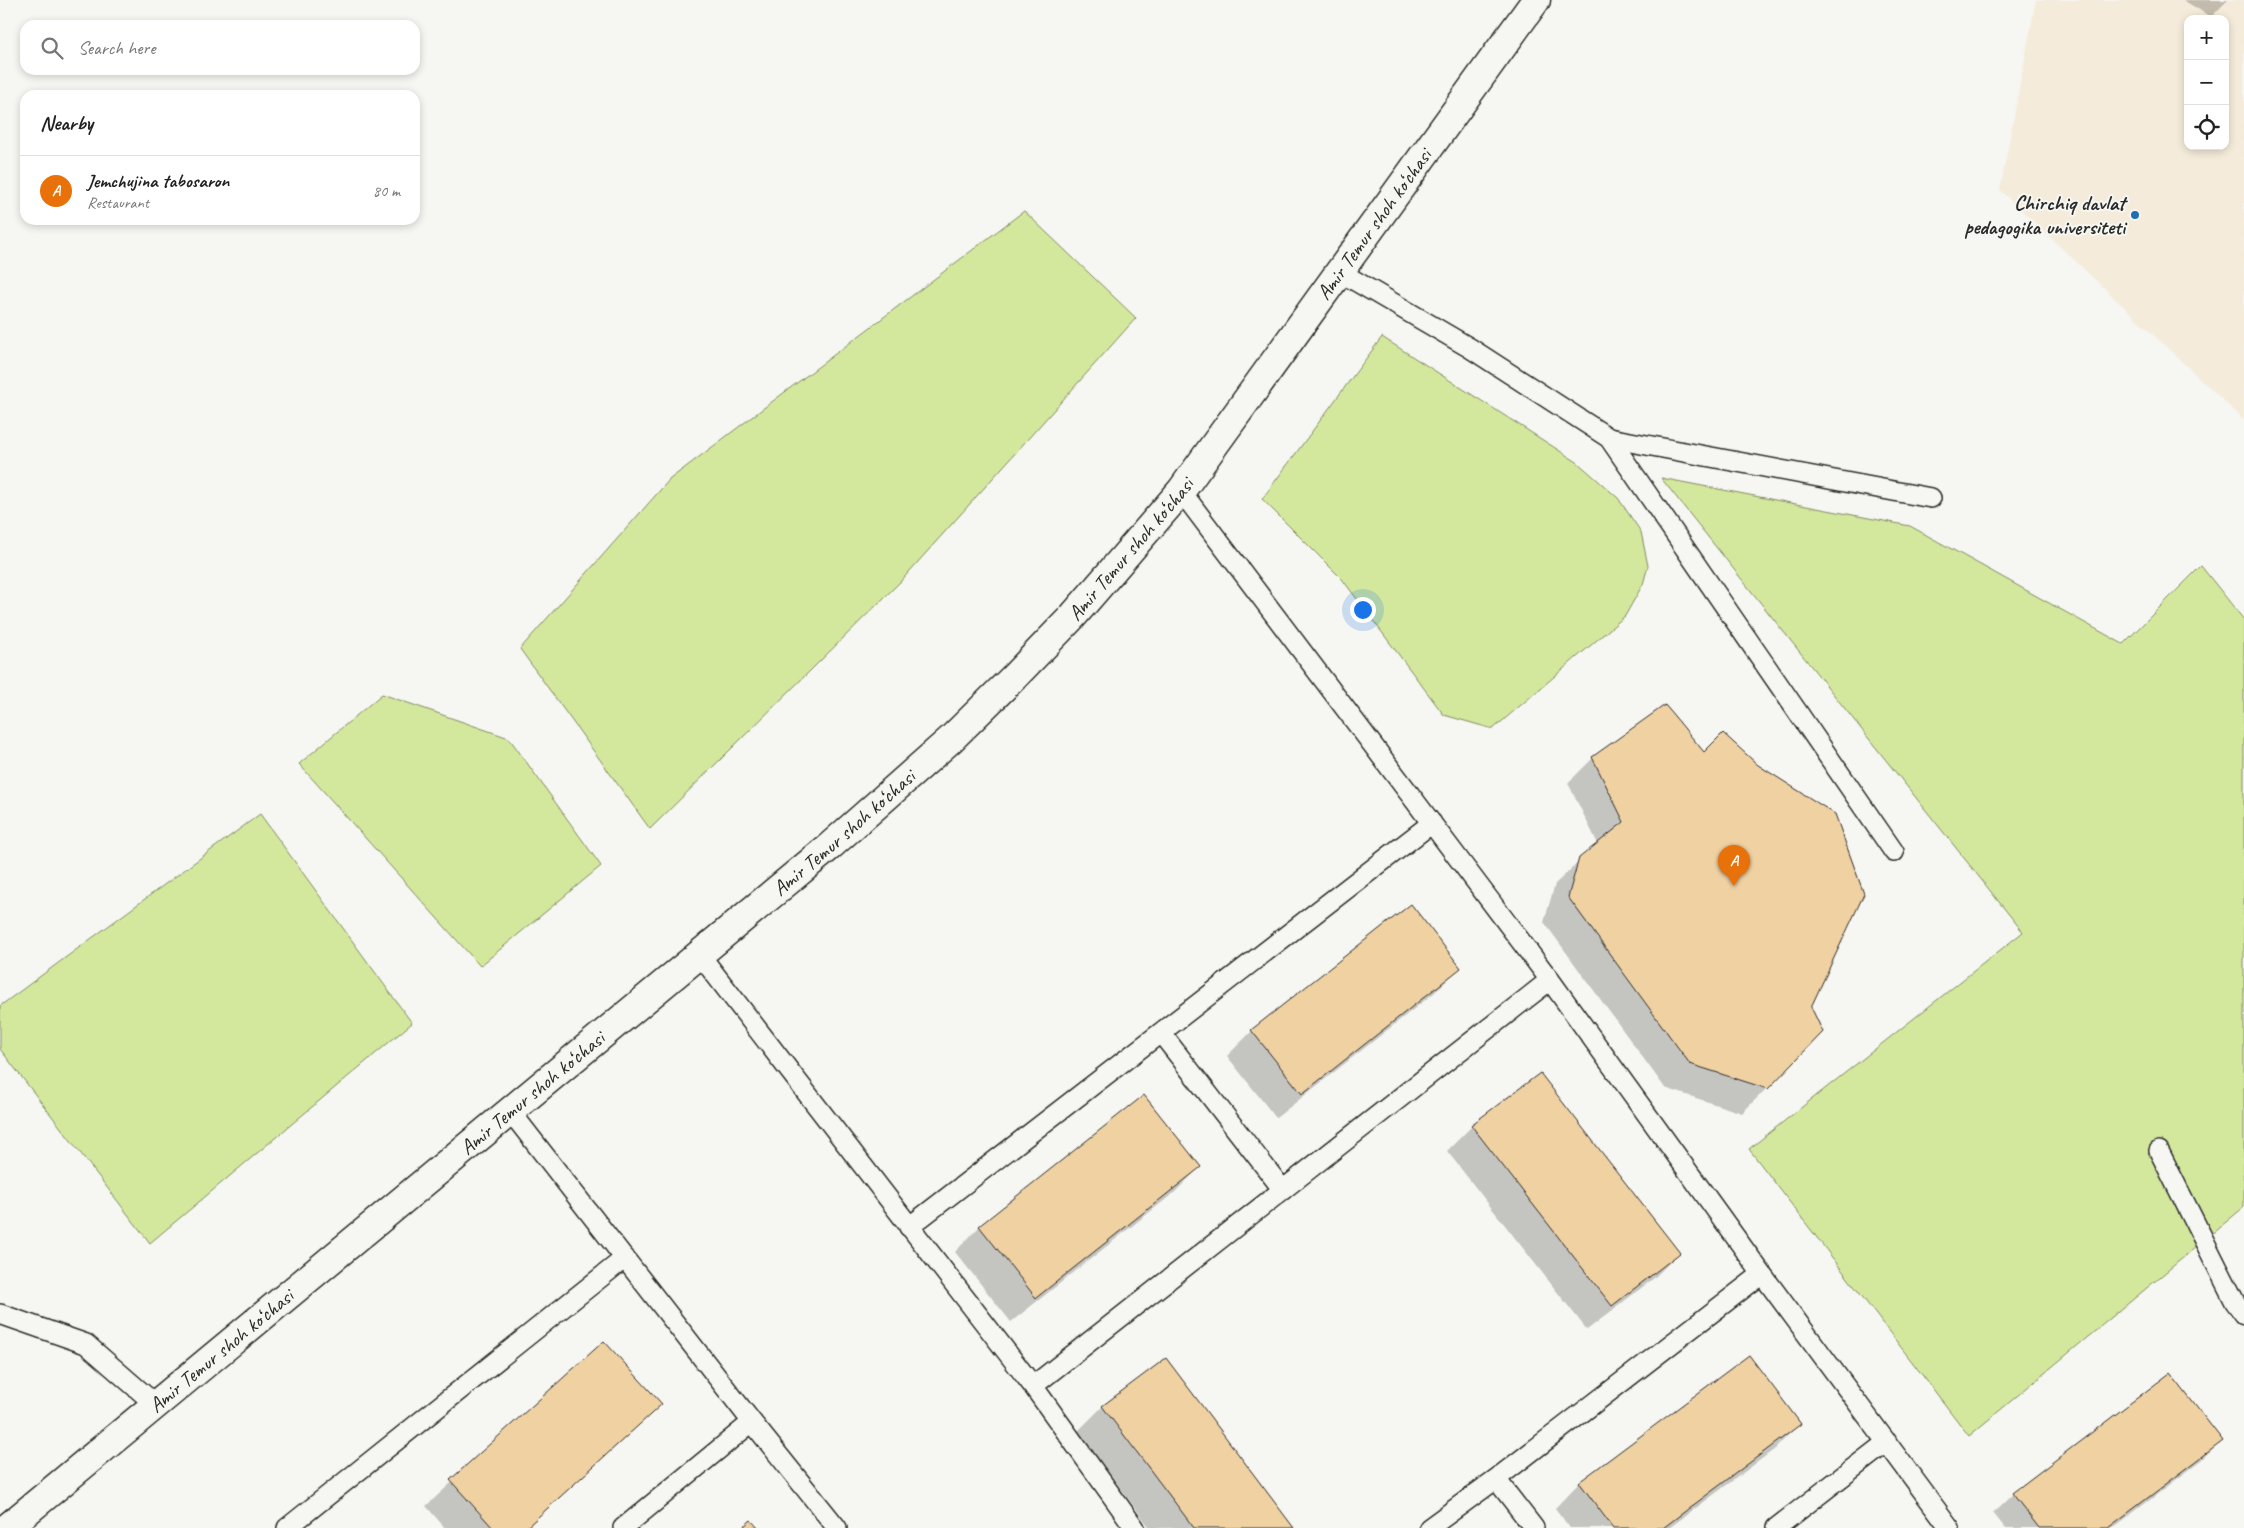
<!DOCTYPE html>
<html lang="en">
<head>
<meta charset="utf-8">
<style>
  body { margin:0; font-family:Caveat,sans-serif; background:#f6f6f6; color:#222 }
  .controls { position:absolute; right:15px; top:15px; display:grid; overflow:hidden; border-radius:10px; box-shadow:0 2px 8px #0003 }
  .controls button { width:45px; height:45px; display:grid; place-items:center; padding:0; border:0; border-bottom:1px solid #e0e0e0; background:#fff; color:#222; font:25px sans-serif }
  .you { position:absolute; left:1362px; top:609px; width:18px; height:18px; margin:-12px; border:4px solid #fff; border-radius:50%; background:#1a73e8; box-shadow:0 0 0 8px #1a73e833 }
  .badge { display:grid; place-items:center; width:32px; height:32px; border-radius:50%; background:#1f6fb2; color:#fff; font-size:16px; font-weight:700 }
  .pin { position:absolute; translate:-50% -41px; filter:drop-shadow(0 1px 2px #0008) }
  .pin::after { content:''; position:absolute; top:26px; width:18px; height:15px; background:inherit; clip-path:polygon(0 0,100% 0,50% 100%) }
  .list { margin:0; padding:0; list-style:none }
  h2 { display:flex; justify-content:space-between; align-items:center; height:65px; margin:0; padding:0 20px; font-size:21px }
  h2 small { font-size:16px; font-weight:400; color:#767676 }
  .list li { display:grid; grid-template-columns:32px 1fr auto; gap:15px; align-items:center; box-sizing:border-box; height:70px; padding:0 20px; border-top:1px solid #e0e0e0 }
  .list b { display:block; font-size:19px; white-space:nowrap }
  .list p { margin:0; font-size:16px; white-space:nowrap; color:#767676 }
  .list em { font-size:16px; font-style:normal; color:#767676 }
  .icon { flex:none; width:28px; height:28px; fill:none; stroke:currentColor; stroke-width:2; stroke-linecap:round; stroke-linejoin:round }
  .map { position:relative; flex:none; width:2244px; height:1528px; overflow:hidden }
  .search { position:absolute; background:#fff; box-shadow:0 2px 8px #0003; left:20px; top:20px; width:400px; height:55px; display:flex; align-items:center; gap:12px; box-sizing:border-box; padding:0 18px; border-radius:15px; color:#767676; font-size:19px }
  .panel { position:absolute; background:#fff; box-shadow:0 2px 8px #0003; left:20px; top:90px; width:400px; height:135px; border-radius:15px }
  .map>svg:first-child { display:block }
  .built { fill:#f4ebda; fill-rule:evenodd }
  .green { fill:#d4e89d; stroke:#808a64 }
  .shadow { fill:#0003 }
  .building { fill:#f0d1a2; stroke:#2b2b2b }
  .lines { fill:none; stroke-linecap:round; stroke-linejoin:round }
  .service-casing { stroke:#2b2b2b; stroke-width:22 }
  .secondary-casing { stroke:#2b2b2b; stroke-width:31 }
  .service { stroke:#f6f6f2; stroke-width:19 }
  .secondary { stroke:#f6f6f2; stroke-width:28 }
  .poi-dot { fill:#1f6fb2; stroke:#f6f6f2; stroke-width:2 }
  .labels { text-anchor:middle; stroke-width:4; stroke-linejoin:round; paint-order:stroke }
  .poi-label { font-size:21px; font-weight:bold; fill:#2b2b2b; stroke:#f6f6f2; text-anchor:end }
  .street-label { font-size:21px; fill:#2b2b2b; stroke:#f6f6f2 }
</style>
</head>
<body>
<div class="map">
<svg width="2244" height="1528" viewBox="0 0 2244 1528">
  <rect width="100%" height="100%" fill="#f6f6f2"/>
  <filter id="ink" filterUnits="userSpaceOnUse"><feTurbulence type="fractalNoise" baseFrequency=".02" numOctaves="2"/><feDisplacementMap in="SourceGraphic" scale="10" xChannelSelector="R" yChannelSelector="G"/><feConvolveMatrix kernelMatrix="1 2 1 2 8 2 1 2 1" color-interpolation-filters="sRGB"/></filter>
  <g filter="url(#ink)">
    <path class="built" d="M2036,0H2244V420L2000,190ZM2188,19H2225V146H2188Z"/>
    <path class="green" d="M1024,211L1136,318L900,582L650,829L520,649L670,479Z
      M1382,337L1577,462L1618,498L1641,532L1648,566L1643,584L1625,616L1493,729L1444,715L1342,579L1262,499Z
      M1661,478L1910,526L2123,644L2201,566L2244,620V1207L1969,1436L1749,1149L2023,932Z
      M382,694L509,738L601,866L480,966L299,764Z
      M260,814L412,1023L150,1243L0,1049V1006Z"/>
    <path class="shadow" d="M2183,0H2228L2211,17Z
      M1593,758L1767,1088L1742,1113L1665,1088L1544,922L1555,884L1598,844L1568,783Z
      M1459,968L1434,993L1276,1118L1227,1056L1252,1031Z
      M1144,1097L1200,1167L1175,1192L1011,1322L955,1252L979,1227Z
      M1472,1126L1679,1253L1654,1278L1587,1330L1447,1151Z
      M604,1343L661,1404L526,1528H445L426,1506Z
      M1748,1357L1799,1424L1775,1449L1669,1528H1570L1555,1508L1579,1483Z
      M1166,1359L1293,1528H1150L1078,1431L1102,1407Z
      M2170,1374L2221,1441L2202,1460L2113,1528H2005L1993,1513L2013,1494Z"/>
    <path class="building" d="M1665,705L1704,752L1723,733L1758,765L1835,814L1864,894L1811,1007L1823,1032L1768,1089L1690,1064L1568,897L1579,858L1624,822L1592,757Z
      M1411,904L1461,968L1302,1094L1251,1030Z
      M1540,1073L1680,1253L1612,1306L1471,1125Z
      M1144,1095L1201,1167L1036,1298L979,1226Z
      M604,1341L662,1404L526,1528H493L450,1480Z
      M1749,1355L1801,1424L1663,1528H1613L1579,1482Z
      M1166,1358L1294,1528H1194L1102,1406Z
      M2170,1373L2223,1441L2108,1528H2039L2012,1493Z
      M751,1520L758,1528H742Z"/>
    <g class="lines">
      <defs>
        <path id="service" d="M1340,272L1470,348L1609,438L1894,852
          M1609,438L1931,498
          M1181,491L1550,980L1762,1274L1950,1528
          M700,955L1033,1386L1135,1528
          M1161,1033L1283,1190
          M511,1112L752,1422L837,1528
          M2159,1151L2235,1302L2244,1314
          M909,1227L1432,823
          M0,1314L86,1344L156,1405
          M1033,1386L1550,980
          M1496,1479L1534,1528
          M287,1528L625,1258
          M623,1528L752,1422
          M1429,1528L1496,1479L1762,1274
          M1776,1528L1887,1442"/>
        <g id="secondary">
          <path id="s1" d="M7,1528L829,847L951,739L1014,677L1073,616L1181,491L1536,0"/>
        </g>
      </defs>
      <use href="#service" class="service-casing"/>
      <use href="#secondary" class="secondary-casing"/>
      <use href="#service" class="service"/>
      <use href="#secondary" class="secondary"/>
    </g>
  </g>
  <circle class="poi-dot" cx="2135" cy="215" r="5"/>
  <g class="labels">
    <g class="poi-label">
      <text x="2125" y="210">Chirchiq davlat<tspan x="2125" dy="24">pedagogika universiteti</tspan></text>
    </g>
    <g class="street-label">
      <text dy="7" stroke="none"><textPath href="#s1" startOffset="1898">Amir Temur shoh ko‘chasi</textPath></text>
      <text dy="7" stroke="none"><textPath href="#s1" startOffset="1492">Amir Temur shoh ko‘chasi</textPath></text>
      <text dy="7" stroke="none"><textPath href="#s1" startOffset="1088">Amir Temur shoh ko‘chasi</textPath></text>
      <text dy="7" stroke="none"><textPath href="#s1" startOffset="682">Amir Temur shoh ko‘chasi</textPath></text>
      <text dy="7" stroke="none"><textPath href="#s1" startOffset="278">Amir Temur shoh ko‘chasi</textPath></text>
    </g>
  </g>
</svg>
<div class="controls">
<button>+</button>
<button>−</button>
<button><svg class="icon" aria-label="locate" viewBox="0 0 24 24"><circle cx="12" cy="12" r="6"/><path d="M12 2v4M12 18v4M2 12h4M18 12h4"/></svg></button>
</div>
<div class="you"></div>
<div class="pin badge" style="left:1734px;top:886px;background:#e8710a">A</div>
<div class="search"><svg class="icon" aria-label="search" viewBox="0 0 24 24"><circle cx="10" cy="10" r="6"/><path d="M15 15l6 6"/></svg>Search here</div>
<section class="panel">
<h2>Nearby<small></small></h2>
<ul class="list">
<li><span class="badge" style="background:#e8710a">A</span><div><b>Jemchujina tabosaron</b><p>Restaurant</p></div><em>80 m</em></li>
</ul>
</section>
</div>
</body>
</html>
